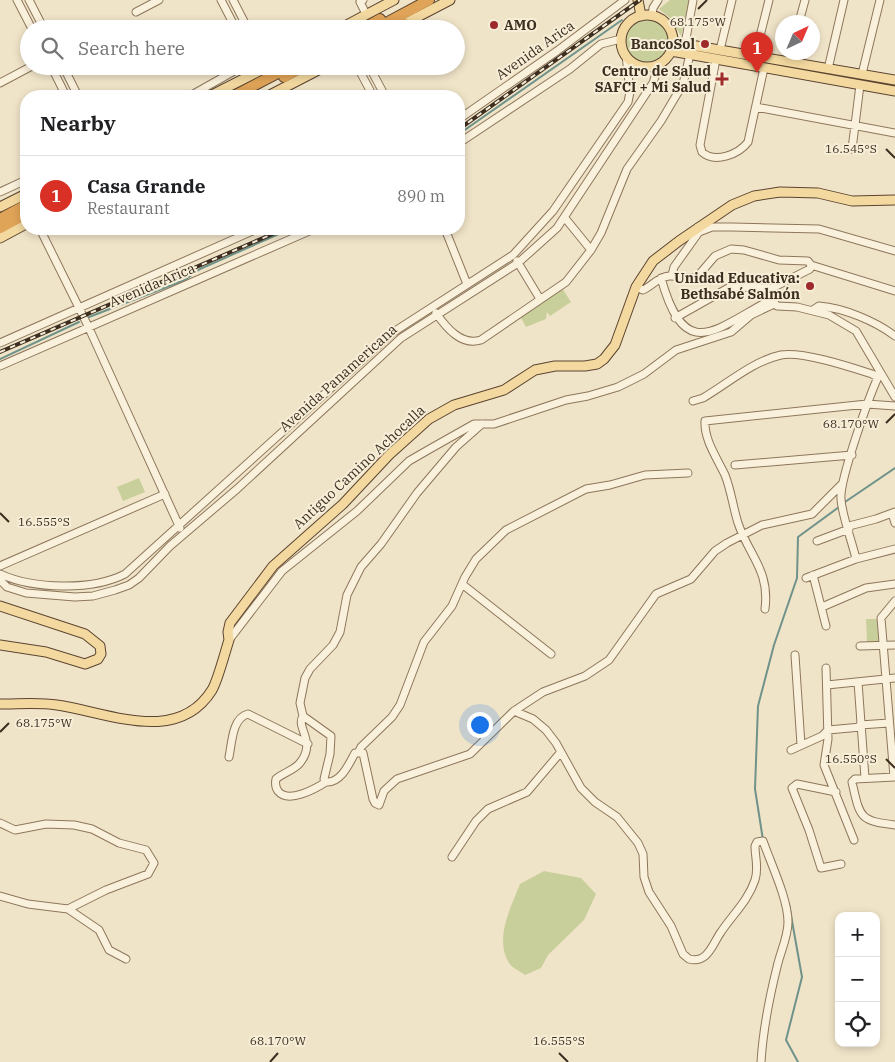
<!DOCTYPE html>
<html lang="en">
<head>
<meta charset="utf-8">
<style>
  body { margin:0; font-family:"IBM Plex Serif",serif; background:#f6f6f6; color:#202124 }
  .controls { position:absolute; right:15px; bottom:15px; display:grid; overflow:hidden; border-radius:10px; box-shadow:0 2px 8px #0003 }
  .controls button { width:45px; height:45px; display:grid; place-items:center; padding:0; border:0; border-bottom:1px solid #e0e0e0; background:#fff; color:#202124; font:25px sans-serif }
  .compass { position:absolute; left:775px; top:15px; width:45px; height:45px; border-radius:50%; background:#fff; box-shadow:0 2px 8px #0003; rotate:44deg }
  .you { position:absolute; left:479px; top:724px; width:18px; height:18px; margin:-12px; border:4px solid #fff; border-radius:50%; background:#1a73e8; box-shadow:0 0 0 8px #1a73e833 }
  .badge { display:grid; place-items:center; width:32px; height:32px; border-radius:50%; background:#d93025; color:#fff; font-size:16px; font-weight:700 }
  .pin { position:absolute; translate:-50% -41px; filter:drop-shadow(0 1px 2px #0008) }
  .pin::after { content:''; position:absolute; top:26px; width:18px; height:15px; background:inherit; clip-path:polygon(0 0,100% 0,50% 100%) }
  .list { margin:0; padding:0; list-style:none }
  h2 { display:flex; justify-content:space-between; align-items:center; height:65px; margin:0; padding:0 20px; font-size:21px }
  h2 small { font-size:16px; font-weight:400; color:#757577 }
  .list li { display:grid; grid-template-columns:32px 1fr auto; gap:15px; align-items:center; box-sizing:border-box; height:80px; padding:0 20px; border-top:1px solid #e0e0e0 }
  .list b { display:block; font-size:19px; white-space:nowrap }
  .list p { margin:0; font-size:16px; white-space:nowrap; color:#757577 }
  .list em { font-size:16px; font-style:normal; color:#757577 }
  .icon { flex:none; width:28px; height:28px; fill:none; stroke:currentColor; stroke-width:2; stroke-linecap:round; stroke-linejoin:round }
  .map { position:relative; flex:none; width:895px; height:1062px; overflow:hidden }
  .search { position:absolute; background:#fff; box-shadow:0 2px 8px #0003; left:20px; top:20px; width:445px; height:55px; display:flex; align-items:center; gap:12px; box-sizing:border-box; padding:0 18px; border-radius:28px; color:#757577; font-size:19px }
  .panel { position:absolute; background:#fff; box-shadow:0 2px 8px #0003; left:20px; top:90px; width:445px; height:145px; border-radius:20px }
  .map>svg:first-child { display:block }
  .green { fill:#c9cf9b }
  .sand { fill:#ecd9a5 }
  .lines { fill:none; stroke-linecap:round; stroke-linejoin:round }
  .stream { stroke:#6f938a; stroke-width:2 }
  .minor-casing { stroke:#8d765c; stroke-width:9 }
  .major-casing { stroke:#5b4430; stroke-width:11 }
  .highway-casing { stroke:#5b4430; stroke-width:12 }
  .minor { stroke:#faf1dc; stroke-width:7 }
  .major { stroke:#f3d9a0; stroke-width:9 }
  .highway { stroke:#e0a458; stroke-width:10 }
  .rail-casing { stroke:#3d2e20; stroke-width:4 }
  .rail { stroke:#f7eed8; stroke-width:2; stroke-dasharray:5.5; stroke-linecap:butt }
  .ticks { fill:none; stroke:#3d2e20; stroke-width:2 }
  .poi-dot { fill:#9e2a2b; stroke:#f7eed8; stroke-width:2 }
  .labels { text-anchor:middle; stroke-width:4; stroke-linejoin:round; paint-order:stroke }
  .poi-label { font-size:14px; font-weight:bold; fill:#3d2e20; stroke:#f7eed8; text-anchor:end }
  .street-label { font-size:14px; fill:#3d2e20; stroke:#f7eed8 }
  .ticks-label { font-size:12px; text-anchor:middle; fill:#3d2e20; stroke:#f7eed8; stroke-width:4; stroke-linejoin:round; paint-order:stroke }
</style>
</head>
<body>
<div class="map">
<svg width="895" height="1062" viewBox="0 0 895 1062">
  <rect width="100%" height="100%" fill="#f0e4c8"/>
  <path class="green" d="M670,0H690L681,36L671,19L659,9Z
    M626 42a22 22 0 1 1 44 0a22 22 0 1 1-44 0Z
    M562,288L571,302L550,316L547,312L546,319L526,327L520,316Z
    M139,478L145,492L123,501L117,487Z
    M866,619H880L881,642H867Z
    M544,871L581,878L596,894L584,920L548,955L541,968L525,975C520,971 512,968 509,963C494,939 511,907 520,884Z"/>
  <path class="sand" d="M681,44L895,83V88L680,49Z"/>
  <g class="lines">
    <path class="stream" d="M459,134L622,20
      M89,317L185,280L200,269L290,229
      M0,359L79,322
      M845,502L895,468
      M763,840L755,789L758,706L774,645L797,578L798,537L839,507
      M789,904L802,977L786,1040L798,1062"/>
    <defs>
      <path id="minor" d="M17,0L32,29
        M29,0L44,29
        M221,0L236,29
        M233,0L248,29
        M363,0L360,2L366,14
        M136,12L159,0
        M652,15L653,8L658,0
        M799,22L805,0
        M685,44L693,0
        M720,50L732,0
        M755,56L769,0
        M716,59L700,145L702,152C715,164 739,154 748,142L764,68
        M790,62L792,52
        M51,66L66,96
        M63,66L78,96
        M357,66L373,96
        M369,66L385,96
        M828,69L844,0
        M862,74L880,0
        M0,83L32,66
        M190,96L243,66
        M756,107L895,133
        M459,119L557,51L625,0
        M459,143L570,69L601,44L621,39
        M852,149L860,85
        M0,192L26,180
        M565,218L591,250
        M40,229L88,326L180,528
        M445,229L467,284
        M699,232L712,227H732L819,229L895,251
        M517,261L540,299
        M811,265L895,291
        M672,275L674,267L699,232L698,227
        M661,278C685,364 714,330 772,299
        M636,287L643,290C652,286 658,277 669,276C677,275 685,280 697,277L715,256L731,249L744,250L779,260L808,261L811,265L810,269L772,288L770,292L771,298L777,306L797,307L829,315L856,331L895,397
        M813,310L819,306C844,308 875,321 895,336
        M436,313C447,329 462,346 481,340L566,282L591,250L601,233L627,169L661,121L683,84L690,54
        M675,318L730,287L772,288
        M0,343L257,229
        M0,366L314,229
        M693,401L703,398C727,384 753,361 781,355C802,351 850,367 872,374L878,377
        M482,424L456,447L417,493L381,544L361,567L347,595L340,632L333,645L310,669L305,678L300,703L303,716L331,736L330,754L324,779L326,782C341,783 349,764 355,753H363L373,799L375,803L379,805L384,791L397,779L470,754L514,711L543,692L585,676L609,660L656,594L691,579L715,551L727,543L762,525L812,514L842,484
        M735,465L852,455
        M892,513L895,523
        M849,526L876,519L895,512
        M817,541L849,529
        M856,559C852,541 842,516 841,499C839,481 870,394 879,375
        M0,566L165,494
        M0,574C33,589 92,591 125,574L392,333L513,255L553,211L628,102L630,92L626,55
        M813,575L826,626
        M806,578L856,559L895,549
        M0,580L7,587L26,593L75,597L93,596L115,590L129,585L139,578L170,546L237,489L401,338L518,263L557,228L653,83L659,64
        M462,584L551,654
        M822,607L866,588L895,584
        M765,609C770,570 749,556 738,523C733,507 731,490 725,475C717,458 704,440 705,421L867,404L895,406
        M229,640L282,571L357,511L409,461L428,450L474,424H494L566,400L588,396L618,387L644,374L676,350L731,332L751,315L774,304
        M860,646L895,645
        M795,655L801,745
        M826,668L828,739L824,765L854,840
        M858,682L865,778
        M827,685L895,678
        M514,711L533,719L546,730L556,743L581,788L595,802L617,817L638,843L643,854L644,877L649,892L671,926L683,954L689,959C708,964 713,943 721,932C733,914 748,901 755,880C759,868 755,858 755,846L757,842L763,841C771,864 788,899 788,922C788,937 780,953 777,967C769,999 763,1030 761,1062
        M303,716C295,728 318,742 299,764C292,771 283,773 276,779C275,784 275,787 278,791C288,804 315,789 326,782
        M860,725L889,723
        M791,750L822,736L828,730L861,727
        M359,751L361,747L392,717L400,705L424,642L452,606L465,577L476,559L506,530L586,489L610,485L645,475L688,473
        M229,757C232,743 232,718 248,714L308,744
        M894,777L881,618L895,601
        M895,777L855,779L852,782C860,817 859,821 895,825
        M836,792L797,784L792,788L809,830L821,868L841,864
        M0,823L15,830L46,824L74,825L92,829L119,843L146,850L154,863L148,874L106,890L68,909L28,904L0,896
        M452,857L476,821L488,809L527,792L560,753
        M68,909L99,930L109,950L126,959"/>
      <path id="major" d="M638,0L641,16
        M621 41a26 26 0 1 1 52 0a26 26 0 1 1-52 0Z
        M400,26L450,0
        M339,29L394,0
        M673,42L895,80
        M671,51L895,91
        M210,96L269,66
        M268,96L326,66
        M0,207L26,194
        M0,238L26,224
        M0,606L85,634L100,646L101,654L98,659L85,664L46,652L0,645
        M0,704C19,704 39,702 57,705C107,712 177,746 212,690C218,680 225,652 229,640L228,632L230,623L273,566L343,504L389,455L429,419L454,405L504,390L535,370L555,366H585L597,364L604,359L615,345L636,287L653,261L679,241L732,205L754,196L780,192L818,193L852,201L895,200"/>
      <path id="highway" d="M362,29L380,19
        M375,29L429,0
        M383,29L405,24
        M284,77L305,66
        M234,96L291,66
        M0,219L26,205
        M0,228L26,214"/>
    </defs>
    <use href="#minor" class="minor-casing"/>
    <use href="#major" class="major-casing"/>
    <use href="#highway" class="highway-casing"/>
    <use href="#minor" class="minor"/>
    <use href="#major" class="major"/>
    <use href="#highway" class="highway"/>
    <defs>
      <path id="rail" d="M459,129L640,0
        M0,352L284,229"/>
    </defs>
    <use href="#rail" class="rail-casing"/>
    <use href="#rail" class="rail"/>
  </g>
  <path class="ticks" d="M698,9L707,0M886,149L895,158M886,423L895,414M0,513L9,522M0,732L9,723M886,759L895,768M559,1053L568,1062M270,1062L278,1053"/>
  <g class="poi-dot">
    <circle cx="494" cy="25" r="5"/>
    <circle cx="705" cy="44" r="5"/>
    <path d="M719.5 71.5h5v5h5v5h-5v5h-5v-5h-5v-5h5z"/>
    <circle cx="810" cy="286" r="5"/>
  </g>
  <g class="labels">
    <g class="poi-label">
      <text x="504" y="30" text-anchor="start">AMO</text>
      <text x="695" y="49">BancoSol</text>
      <text x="711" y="76">Centro de Salud<tspan x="711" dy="16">SAFCI + Mi Salud</tspan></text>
      <text x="800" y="283">Unidad Educativa:<tspan x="800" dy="16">Bethsabé Salmón</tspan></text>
    </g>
    <g class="street-label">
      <text transform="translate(535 50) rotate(-35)" y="5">Avenida Arica</text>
      <text transform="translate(152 285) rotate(-23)" y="5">Avenida Arica</text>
      <text transform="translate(338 378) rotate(-42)" y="5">Avenida Panamericana</text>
      <text transform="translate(359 467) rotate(-43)" y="5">Antiguo Camino Achocalla</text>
    </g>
  </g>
  <g class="ticks-label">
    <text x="698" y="26">68.175°W</text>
    <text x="851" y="153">16.545°S</text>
    <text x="851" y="428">68.170°W</text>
    <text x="44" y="526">16.555°S</text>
    <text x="44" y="727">68.175°W</text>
    <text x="851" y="763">16.550°S</text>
    <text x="278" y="1045">68.170°W</text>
    <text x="559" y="1045">16.555°S</text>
  </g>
</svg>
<div class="controls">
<button>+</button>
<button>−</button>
<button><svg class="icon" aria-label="locate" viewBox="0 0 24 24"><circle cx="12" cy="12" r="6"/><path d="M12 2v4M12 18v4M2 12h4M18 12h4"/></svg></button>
</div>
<svg class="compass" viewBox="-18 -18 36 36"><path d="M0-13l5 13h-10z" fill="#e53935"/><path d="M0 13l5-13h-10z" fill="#757577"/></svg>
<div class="you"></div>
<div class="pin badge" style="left:757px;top:73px">1</div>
<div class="search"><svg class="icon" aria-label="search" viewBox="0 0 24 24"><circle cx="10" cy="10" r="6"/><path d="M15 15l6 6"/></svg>Search here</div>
<section class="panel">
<h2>Nearby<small></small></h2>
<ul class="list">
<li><span class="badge">1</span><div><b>Casa Grande</b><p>Restaurant</p></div><em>890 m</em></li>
</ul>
</section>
</div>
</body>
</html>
